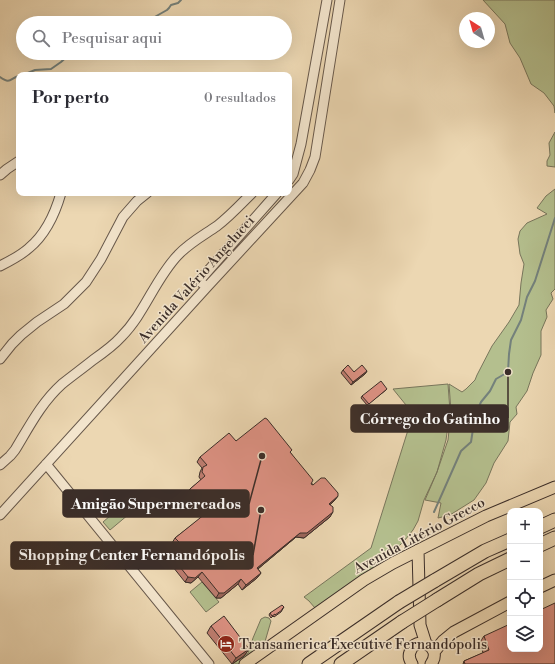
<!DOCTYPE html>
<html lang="pt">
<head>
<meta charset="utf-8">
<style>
  body { margin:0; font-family:"Libre Bodoni",serif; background:#f2f2f3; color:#2b2b33 }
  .controls { position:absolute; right:12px; bottom:12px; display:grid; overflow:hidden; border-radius:8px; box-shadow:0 4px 16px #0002 }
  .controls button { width:36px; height:36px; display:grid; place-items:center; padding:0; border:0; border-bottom:1px solid #e1e1e2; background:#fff; color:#2b2b33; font:20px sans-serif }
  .compass { position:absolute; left:459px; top:12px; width:36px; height:36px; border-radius:50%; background:#fff; box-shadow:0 4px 16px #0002; rotate:323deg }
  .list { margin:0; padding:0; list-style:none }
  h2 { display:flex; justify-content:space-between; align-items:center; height:52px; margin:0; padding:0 16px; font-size:17px }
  h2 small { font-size:13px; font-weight:400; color:#7c7c81 }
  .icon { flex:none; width:22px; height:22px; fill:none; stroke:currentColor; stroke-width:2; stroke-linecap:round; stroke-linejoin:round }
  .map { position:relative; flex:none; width:555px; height:664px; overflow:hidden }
  .search { position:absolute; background:#fff; box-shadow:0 4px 16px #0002; left:16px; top:16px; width:276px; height:44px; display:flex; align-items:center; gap:10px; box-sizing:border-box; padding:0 14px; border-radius:22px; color:#7c7c81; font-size:15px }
  .panel { position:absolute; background:#fff; box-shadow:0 4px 16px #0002; left:16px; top:72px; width:276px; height:124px; border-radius:8px }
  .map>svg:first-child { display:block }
  .green { fill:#b4bf8e; stroke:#78765c }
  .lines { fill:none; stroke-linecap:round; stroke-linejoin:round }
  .stream { stroke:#74817c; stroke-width:2 }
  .minor-casing { stroke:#67584b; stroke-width:11 }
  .major-casing { stroke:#3b2e29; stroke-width:13 }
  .highway-casing { stroke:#3b2e29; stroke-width:15 }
  .minor { stroke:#f3e5cd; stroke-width:9 }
  .major { stroke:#ecd7b2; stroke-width:11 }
  .highway { stroke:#ecd7b2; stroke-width:13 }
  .highway-bridge-casing { stroke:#3b2e29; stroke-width:15; stroke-linecap:butt }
  .highway-bridge { stroke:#ecd7b2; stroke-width:13 }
  .wall { fill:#bf7e72; stroke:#3b2e29 }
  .shaded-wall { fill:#9b665c; stroke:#3b2e29 }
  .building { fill:#de9284; stroke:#3b2e29 }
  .labels { text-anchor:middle; stroke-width:3; stroke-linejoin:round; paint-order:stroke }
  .street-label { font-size:14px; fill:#3b2e29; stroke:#f3e5cd }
  .poi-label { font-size:14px; fill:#3b2e29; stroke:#f3e5cd; text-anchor:start }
  .leader { fill:none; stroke:#3b2e29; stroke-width:1.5 }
  .callout-dot { fill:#3b2e29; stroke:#f3e5cd; stroke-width:1.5 }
  .callout { fill:#3b2e29; stroke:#3b2e29; stroke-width:1.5 }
  .callout-label { font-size:15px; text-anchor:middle; font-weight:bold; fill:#fff }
</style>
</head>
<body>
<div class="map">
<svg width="555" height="664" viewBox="0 0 555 664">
  <rect width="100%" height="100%" fill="#ecd7b2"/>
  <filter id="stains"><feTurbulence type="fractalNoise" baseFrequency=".005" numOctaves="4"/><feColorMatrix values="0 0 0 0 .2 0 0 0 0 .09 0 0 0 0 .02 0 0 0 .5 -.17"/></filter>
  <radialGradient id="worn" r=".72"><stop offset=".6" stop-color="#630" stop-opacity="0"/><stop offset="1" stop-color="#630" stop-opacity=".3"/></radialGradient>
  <path class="green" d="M483,0H555V113L554,106L544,93L531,84L520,58L510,43L505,24Z
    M555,132V167L547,166V161L550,155L549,143Z
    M555,189V289L551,293L553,299L546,310L547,317L541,331V355L533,373L527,391L516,407L517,414L510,422L508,441L494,463L486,483L474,500L450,515L438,518L441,503L425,500L437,472L448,440L451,411L449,384L462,392L466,389L475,380L477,375L492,346L509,322L519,305L521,283L524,264L520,254L518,239L520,231L527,223L547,214L537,208L546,196Z
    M448,384L450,411L446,440L437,472L424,500L418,521L413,530L405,540L389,556L315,608L309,601L304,597L371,548L408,430V421L403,410L406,405L393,389Z
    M140,490L147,499L110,530L103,522Z
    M202,582L219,602L206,612L190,592Z
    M265,617L269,618L271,621L264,645L239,664H232L248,653L253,638L261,619Z"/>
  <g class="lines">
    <path class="stream" d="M144,23L167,10L169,8L171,5L178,3L181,0
      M23,75L35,70L51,69L61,62L71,53
      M0,77C11,85 10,78 19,76
      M434,512L461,451L471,442L475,416L481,402L490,391L496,379L508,372L509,354L511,340L521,320L527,297L535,281L555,218"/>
    <defs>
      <path id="minor" d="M0,175L7,169L19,161
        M289,180L293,174L301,144L327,0
        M0,266C10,261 20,256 29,248C46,234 55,214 61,193
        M207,287L199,281L277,193
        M0,359L12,344L21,335L37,322L64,304L86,282L101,259L123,217L137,201L147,193
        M46,464L209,664
        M0,465L10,456L15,450C29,427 41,403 62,384C72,376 83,368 93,360C103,353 113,346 121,337C145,313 155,279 178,255C189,243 204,235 217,226C230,216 241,204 252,193
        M0,515L207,287L303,183L310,170L315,157L340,0"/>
      <path id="major" d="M418,550L420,625L426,644
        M540,587L555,580
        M434,652L443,641L454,632L510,602
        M245,664L364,580L393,563L486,516L555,487
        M412,664C410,660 408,657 410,652C415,634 444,646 431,664"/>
      <path id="highway" d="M540,527L555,520
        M540,545L555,538
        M434,581L485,551L510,540
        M437,600L479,574L510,559
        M309,664L399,602
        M341,664L402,622"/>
    </defs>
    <use href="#minor" class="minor-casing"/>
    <use href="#major" class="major-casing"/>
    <use href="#highway" class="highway-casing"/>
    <use href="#minor" class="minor"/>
    <use href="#major" class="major"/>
    <use href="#highway" class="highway"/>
    <defs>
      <path id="highway-bridge" d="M399,602L434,581
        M402,622L437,600"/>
    </defs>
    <use href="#highway-bridge" class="highway-bridge-casing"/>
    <use href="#highway-bridge" class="highway-bridge"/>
  </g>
  <path class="wall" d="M343,370L354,372L367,371L365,374L351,385L341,373Z
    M386,390L367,405L361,398L362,396Z
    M236,441L290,452L313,485L338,496L334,501L330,505V517L304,538L296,537L258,569L261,573L257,578L242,590L238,584L221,598H216L198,577L191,583L185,582L169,562V557L173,552L177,549L172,543L175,538L201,518L186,498L187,493L190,489L201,480L199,477L200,472L202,468L197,462L200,457Z
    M284,607L281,612L274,617L273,616L271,618L269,615L270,613Z
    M211,626L249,649L244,656L232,664L207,633Z
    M484,636L555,664H463L464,661L483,653L480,642Z"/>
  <path class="shaded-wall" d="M367,371L365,374L351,385L353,382Z
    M338,496L334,501L326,508L329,504Z
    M333,512L330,517L304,538L296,537L253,573L257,568L300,533Z
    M202,572L198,577L191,583L185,582L188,577Z
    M261,573L257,578L242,590L246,585Z
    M241,579L238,584L221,598H216L219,593Z
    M249,649L244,656L232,664L236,658Z"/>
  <path class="building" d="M348,365L354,372L362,365L367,371L353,382L343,370Z
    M381,381L387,389L369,404L362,396Z
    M265,418L267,419L292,450L290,452L313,480L311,484L313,485L321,478H325L338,493V496L329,504L333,507V512L307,533H300L257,568L261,573L246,585L241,579L224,593H219L202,572L195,578L188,577L172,557L173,552L182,545L175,538L205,514L189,494L190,489L205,476L202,472L203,467L207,465L200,457L229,433L236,441Z
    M555,603V664H465L464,661L489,650L484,636L510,624V649H540V610Z
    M282,605L284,607L282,609V610L275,615V614L272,616L270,613Z
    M224,616L249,649L236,658L211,626Z"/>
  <defs>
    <symbol id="hotel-disc" viewBox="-11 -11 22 22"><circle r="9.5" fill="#8f2418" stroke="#f3e5cd"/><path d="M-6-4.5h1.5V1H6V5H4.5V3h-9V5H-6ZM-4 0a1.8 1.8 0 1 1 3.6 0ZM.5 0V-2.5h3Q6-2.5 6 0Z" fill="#fff"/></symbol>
  </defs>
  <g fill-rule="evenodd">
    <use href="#hotel-disc" x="216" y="634" width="20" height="20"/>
  </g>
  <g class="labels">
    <g class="street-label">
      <text transform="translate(196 279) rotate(-48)" y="5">Avenida Valério Angelucci</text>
      <text transform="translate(419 535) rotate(-28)" y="5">Avenida Litério Grecco</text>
    </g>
    <g class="poi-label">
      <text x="239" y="649">Transamerica Executive Fernandópolis</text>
    </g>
  </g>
  <path class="leader" d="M508 372L508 418M262 456L249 504M261 510L253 555"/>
  <g class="callout-dot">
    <circle cx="508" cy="372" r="4"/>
    <circle cx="262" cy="456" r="4"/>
    <circle cx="261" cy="510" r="4"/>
  </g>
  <g class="callout">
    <rect x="351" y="405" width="157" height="27" rx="4"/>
    <rect x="63" y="490" width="186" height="27" rx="4"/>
    <rect x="11" y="542" width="242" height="27" rx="4"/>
  </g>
  <g class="callout-label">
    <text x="430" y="424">Córrego do Gatinho</text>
    <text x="156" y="509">Amigão Supermercados</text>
    <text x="132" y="560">Shopping Center Fernandópolis</text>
  </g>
  <rect width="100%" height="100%" filter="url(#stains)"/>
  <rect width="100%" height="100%" fill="url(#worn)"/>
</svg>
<div class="controls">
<button>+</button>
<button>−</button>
<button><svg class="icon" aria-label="locate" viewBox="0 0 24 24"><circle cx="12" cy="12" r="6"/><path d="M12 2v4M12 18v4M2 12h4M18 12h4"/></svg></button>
<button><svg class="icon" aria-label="layers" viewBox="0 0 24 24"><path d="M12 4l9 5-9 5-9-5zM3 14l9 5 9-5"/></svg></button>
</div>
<svg class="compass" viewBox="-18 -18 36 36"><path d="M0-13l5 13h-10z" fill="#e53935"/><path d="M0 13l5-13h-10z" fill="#7c7c81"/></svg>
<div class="search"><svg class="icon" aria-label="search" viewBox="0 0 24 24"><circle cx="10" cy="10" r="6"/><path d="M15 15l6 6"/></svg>Pesquisar aqui</div>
<section class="panel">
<h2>Por perto<small>0 resultados</small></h2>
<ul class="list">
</ul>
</section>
</div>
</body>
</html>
